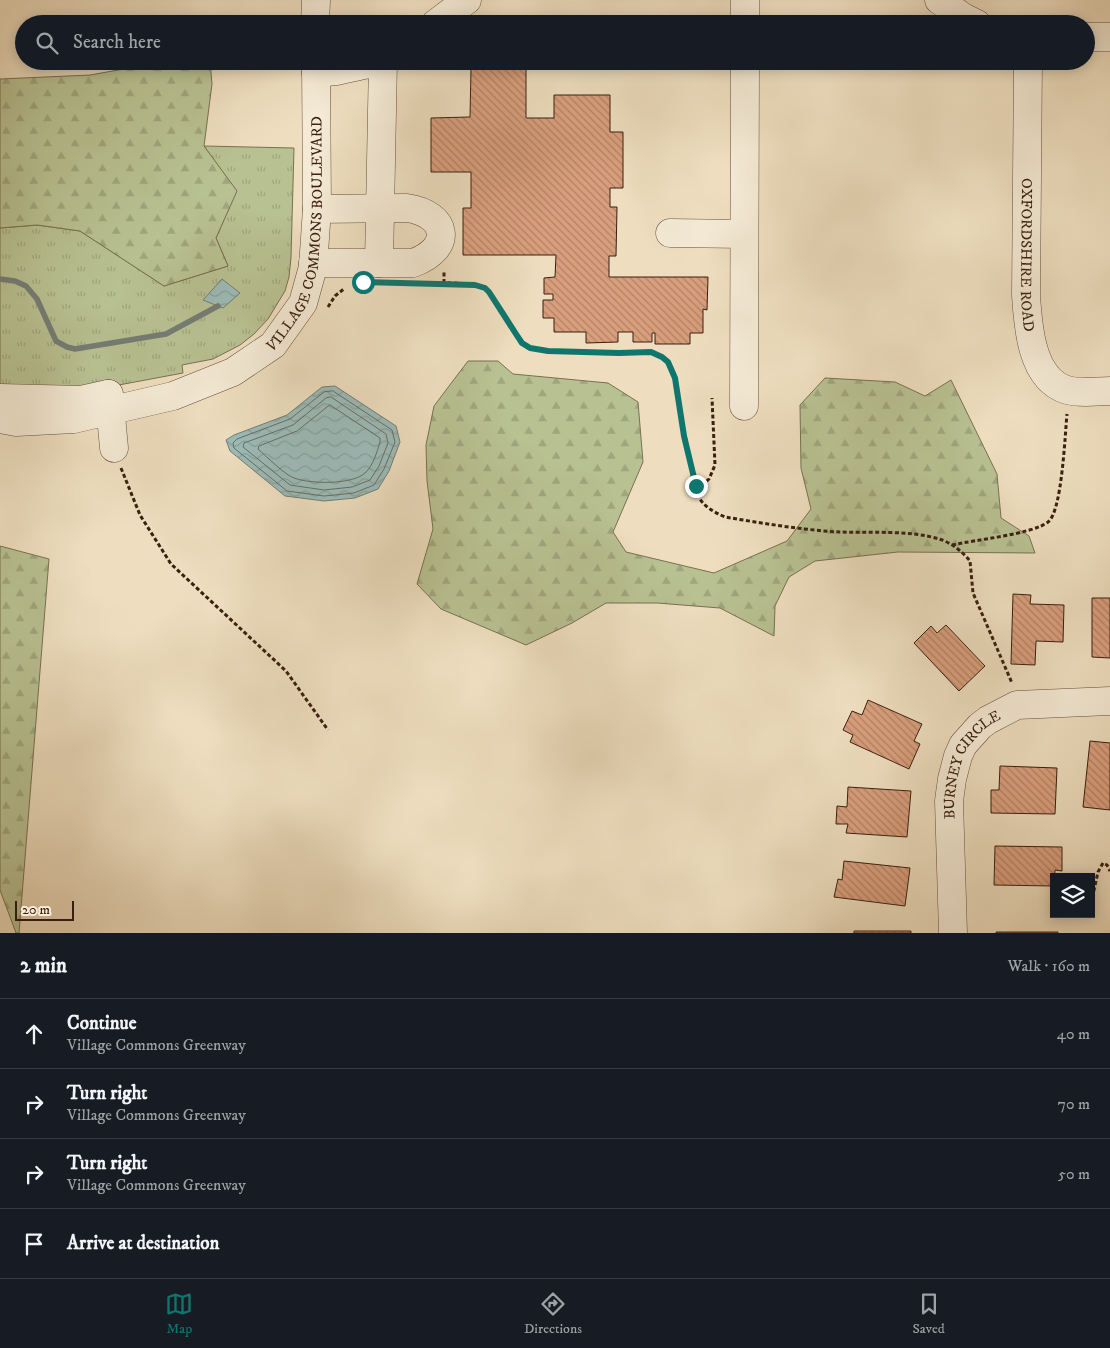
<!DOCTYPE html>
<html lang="en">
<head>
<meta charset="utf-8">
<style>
  body { margin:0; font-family:"IM FELL DW Pica",serif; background:#20242c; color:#f1f3f6 }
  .controls { position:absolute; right:15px; bottom:15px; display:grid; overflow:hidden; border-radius:0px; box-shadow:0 2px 12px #0003 }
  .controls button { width:45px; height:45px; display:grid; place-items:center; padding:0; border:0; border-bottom:1px solid #363941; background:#171b24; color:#f1f3f6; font:25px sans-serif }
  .scale { position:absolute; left:15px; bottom:12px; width:59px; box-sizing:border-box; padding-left:5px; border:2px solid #3a1f10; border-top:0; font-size:14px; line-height:18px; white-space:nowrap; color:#3a1f10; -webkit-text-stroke:4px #f4ead5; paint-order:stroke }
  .stop { position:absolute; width:15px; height:15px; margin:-11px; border:4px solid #0f766e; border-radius:50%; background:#fff }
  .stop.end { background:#0f766e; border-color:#fff; box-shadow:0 1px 5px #0008 }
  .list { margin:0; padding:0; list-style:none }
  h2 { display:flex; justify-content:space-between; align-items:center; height:65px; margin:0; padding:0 20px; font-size:21px }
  h2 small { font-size:16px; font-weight:400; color:#9ea1a6 }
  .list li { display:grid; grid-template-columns:32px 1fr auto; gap:15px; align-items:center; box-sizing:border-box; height:70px; padding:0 20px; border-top:1px solid #363941 }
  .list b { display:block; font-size:19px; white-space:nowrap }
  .list p { margin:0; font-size:16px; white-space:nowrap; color:#9ea1a6 }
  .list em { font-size:16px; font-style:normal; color:#9ea1a6 }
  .icon { flex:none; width:28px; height:28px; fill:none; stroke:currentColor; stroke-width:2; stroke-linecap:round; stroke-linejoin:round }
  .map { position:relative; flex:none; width:1110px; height:933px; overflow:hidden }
  .search { position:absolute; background:#171b24; box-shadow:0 2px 12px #0003; left:15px; right:15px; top:15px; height:55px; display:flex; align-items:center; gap:12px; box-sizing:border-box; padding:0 18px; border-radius:28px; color:#9ea1a6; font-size:19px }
  .sheet { height:345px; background:#171b24 }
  nav { display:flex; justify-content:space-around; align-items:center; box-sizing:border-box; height:70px; border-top:1px solid #363941; background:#171b24; font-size:14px; color:#9ea1a6 }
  nav a { display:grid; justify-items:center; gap:2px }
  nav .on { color:#0f766e }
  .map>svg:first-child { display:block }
  .grass { fill:url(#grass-tufts); stroke:#797051 }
  .forest { fill:url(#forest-firs); stroke:#797051 }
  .water { fill:url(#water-waves); stroke:#747d75 }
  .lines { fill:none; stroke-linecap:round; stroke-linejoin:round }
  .shore { stroke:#6a6d64; stroke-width:1 }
  .stream { stroke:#747d75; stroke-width:5.5 }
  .building { fill:url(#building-back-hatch); stroke:#3a1f10 }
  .minor-casing { stroke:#674f3c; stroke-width:29 }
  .path { stroke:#3a1f10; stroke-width:3; stroke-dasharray:4 2.5; stroke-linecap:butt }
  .minor { stroke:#f4ead5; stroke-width:28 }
  .route { stroke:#0f766e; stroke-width:6 }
  .labels { text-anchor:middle; stroke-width:4; stroke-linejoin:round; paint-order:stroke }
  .street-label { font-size:15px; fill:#3a1f10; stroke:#f4ead5 }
</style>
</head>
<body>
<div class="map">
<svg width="1110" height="933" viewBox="0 0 1110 933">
  <defs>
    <pattern id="grass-tufts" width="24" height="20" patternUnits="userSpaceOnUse" patternTransform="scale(1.25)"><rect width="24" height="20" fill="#b8c192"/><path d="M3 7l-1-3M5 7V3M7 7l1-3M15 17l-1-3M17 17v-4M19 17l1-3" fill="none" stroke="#9fa57d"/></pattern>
    <pattern id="forest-firs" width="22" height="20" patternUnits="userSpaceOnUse" patternTransform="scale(1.25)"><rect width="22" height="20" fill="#b8c192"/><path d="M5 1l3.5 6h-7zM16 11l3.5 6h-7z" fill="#9fa57d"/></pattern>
    <pattern id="water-waves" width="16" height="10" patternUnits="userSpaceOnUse" patternTransform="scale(1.25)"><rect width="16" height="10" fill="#9bbbb8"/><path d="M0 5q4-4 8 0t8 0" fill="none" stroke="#86a09d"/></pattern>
    <pattern id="building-back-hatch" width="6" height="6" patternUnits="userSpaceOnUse" patternTransform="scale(1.25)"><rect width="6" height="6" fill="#d99f7d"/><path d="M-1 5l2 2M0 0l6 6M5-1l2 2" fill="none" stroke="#b18165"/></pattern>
  </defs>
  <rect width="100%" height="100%" fill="#eedebf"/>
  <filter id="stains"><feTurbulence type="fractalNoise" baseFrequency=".004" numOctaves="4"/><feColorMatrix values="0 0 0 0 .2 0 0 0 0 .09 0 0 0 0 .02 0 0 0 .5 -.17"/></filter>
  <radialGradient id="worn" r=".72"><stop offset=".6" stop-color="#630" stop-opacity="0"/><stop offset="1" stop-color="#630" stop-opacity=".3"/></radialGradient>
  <path class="grass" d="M204,146L294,148L291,257L289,277L285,291L268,319L254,334L240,345L213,359L182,365L183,373L92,390H0V228L37,225L80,231L164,286L228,266L216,238L236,191Z"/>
  <path class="forest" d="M169,61H210L212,84L204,146L237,191L216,238L228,266L164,286L80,231L37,225L0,228V79L90,75Z
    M468,361H498L513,374L608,383L638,402L643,462L613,532L626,552L714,573L787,541L811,509L801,468L800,405L825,378L895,382L925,396L951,380L997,474L1001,518L1029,536L1035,553L898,552L815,561L789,577L775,606L774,636L720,608L657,603H606L572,623L526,645L441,609L417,584L433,529L427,481L426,445L434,406Z
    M0,546L49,559L19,933H16L0,890Z"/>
  <path class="water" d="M222,279L240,293L223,308L203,300Z
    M335,386L396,426L400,442L389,471L378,489L355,498L324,501L285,496L230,451L226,440L234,435L287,415L322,387Z"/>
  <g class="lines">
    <path class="shore" d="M333,391L392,430L395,442L384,469L374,485L354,493L324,496L287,491L234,448L233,443L237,439L290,419L324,392Z
      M331,397L386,434L388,443L379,466L370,480L352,487L324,490L290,485L243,447L244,443L293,425L326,398Z
      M330,405L380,438V442C377,452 373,466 365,473C352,485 310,484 294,478C285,475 266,456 258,449L259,446L297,431Z"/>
    <path class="stream" d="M0,279L15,281L26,286L37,299L56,341L67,347L75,349L166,334L218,306"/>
  </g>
  <path class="building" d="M471,68H526V118H554V95H610V132H623V188H610V207H617L616,256H609V277H708L707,310L703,309V333H690V344H655V333H652V342H633V332H618V342L586,343V332H554V318H543V300H553V294H544V278L555,277L556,255H463V208H471V172H431V118L470,117Z
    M1013,594L1031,595L1030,604L1064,605L1063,642L1036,641L1035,665L1011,664Z
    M1092,598H1110V658L1092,657Z
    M946,625L985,666L959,691L914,643L931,626L937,633Z
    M868,700L922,724L914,741L920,744L909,769L850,742L853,735L843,730L852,711L862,715Z
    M1090,741L1110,743V810L1083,807Z
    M1000,766L1057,768L1055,814L991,813V790H999Z
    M848,787L911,791L907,837L846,833L848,824H836L837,806L847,807Z
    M995,846L1062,847V871L1055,870L1054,886L994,885Z
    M844,861L910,868L905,906L834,897L838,879L842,880Z
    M854,931H911V933H854Z
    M996,932H1058V933H996Z"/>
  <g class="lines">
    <defs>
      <g id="minor">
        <path d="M939,0L963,17L977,24"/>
        <path d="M315,24L316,0"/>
        <path d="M435,24L467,0"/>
        <path d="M745,24V0"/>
        <path d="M1086,37H1110"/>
        <path id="s1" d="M1028,61L1026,295C1028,326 1031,379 1067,390C1080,394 1097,391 1110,391"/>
        <path d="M316,73L336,71L382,61"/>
        <path d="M670,233L744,234"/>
        <path d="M313,263H413C454,248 448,214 407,208L317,209"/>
        <path d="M379,263L383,61"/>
        <path d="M109,394L114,448"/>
        <path d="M0,398L81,400L108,394"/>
        <path d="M744,406L745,61"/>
        <path id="s2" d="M0,419L16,422L74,419L173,396L233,372L273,345L303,303L313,267L317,209L316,61"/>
        <path id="s3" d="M953,933L949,801L952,779L958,756L963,745L980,726L988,720L1017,705L1110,701"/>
      </g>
    </defs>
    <use href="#minor" class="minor-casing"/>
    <path class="path" d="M428,283C445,283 477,281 489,292L515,334L522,343L530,348L548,351L619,353L651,352L662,357L668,362L675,378L685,436L699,498C706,508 714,512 725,517C761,523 802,530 839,532C869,533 911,530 939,539C950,542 962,551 970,561L973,593L1012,683
      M444,283V271
      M328,307L335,296L345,288
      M121,468L140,515L171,564L286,671L328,730
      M697,490L709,479L715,465L712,398
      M952,545C974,540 1033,534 1048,522C1062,512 1065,434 1067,414
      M1091,904L1098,872L1103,863L1107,865L1110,871"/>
    <use href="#minor" class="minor"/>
  </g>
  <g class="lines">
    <path class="route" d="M363,282L475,285L485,288L489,292L516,334L522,343L530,348L548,351L619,353L651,352L662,357L668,362L675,378L684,436L696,486"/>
  </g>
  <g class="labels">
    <g class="street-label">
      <text dy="5" stroke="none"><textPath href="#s2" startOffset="406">VILLAGE COMMONS BOULEVARD</textPath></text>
      <text dy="5" stroke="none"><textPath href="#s1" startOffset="194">OXFORDSHIRE ROAD</textPath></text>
      <text dy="5" stroke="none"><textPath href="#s3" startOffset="176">BURNEY CIRCLE</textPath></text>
    </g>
  </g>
  <rect width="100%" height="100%" filter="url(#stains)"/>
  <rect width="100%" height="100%" fill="url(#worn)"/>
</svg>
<div class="controls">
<button><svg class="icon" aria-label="layers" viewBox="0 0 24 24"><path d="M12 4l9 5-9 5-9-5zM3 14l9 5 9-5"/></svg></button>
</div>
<div class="scale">20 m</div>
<div class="stop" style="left:363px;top:282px"></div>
<div class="stop end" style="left:696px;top:486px"></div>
<div class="search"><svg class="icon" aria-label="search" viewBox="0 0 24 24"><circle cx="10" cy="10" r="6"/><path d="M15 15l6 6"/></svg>Search here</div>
</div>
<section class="sheet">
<h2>2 min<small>Walk · 160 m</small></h2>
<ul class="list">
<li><svg class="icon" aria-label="ahead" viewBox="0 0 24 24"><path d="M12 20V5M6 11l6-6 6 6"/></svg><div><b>Continue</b><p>Village Commons Greenway</p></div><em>40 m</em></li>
<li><svg class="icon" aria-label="right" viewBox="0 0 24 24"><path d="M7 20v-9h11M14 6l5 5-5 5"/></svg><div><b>Turn right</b><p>Village Commons Greenway</p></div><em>70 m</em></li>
<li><svg class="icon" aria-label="right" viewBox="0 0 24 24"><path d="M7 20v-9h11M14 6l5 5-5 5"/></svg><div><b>Turn right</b><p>Village Commons Greenway</p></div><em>50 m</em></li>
<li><svg class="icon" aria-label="arrive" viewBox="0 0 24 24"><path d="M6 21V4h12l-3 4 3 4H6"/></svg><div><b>Arrive at destination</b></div></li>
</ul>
</section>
<nav>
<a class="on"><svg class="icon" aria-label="map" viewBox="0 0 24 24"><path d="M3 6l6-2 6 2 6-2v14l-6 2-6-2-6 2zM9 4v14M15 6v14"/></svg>Map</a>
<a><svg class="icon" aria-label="directions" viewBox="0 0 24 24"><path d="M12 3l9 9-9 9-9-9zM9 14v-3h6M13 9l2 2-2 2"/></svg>Directions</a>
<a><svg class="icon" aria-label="saved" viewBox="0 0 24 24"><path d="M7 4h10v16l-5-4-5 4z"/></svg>Saved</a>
</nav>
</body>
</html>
